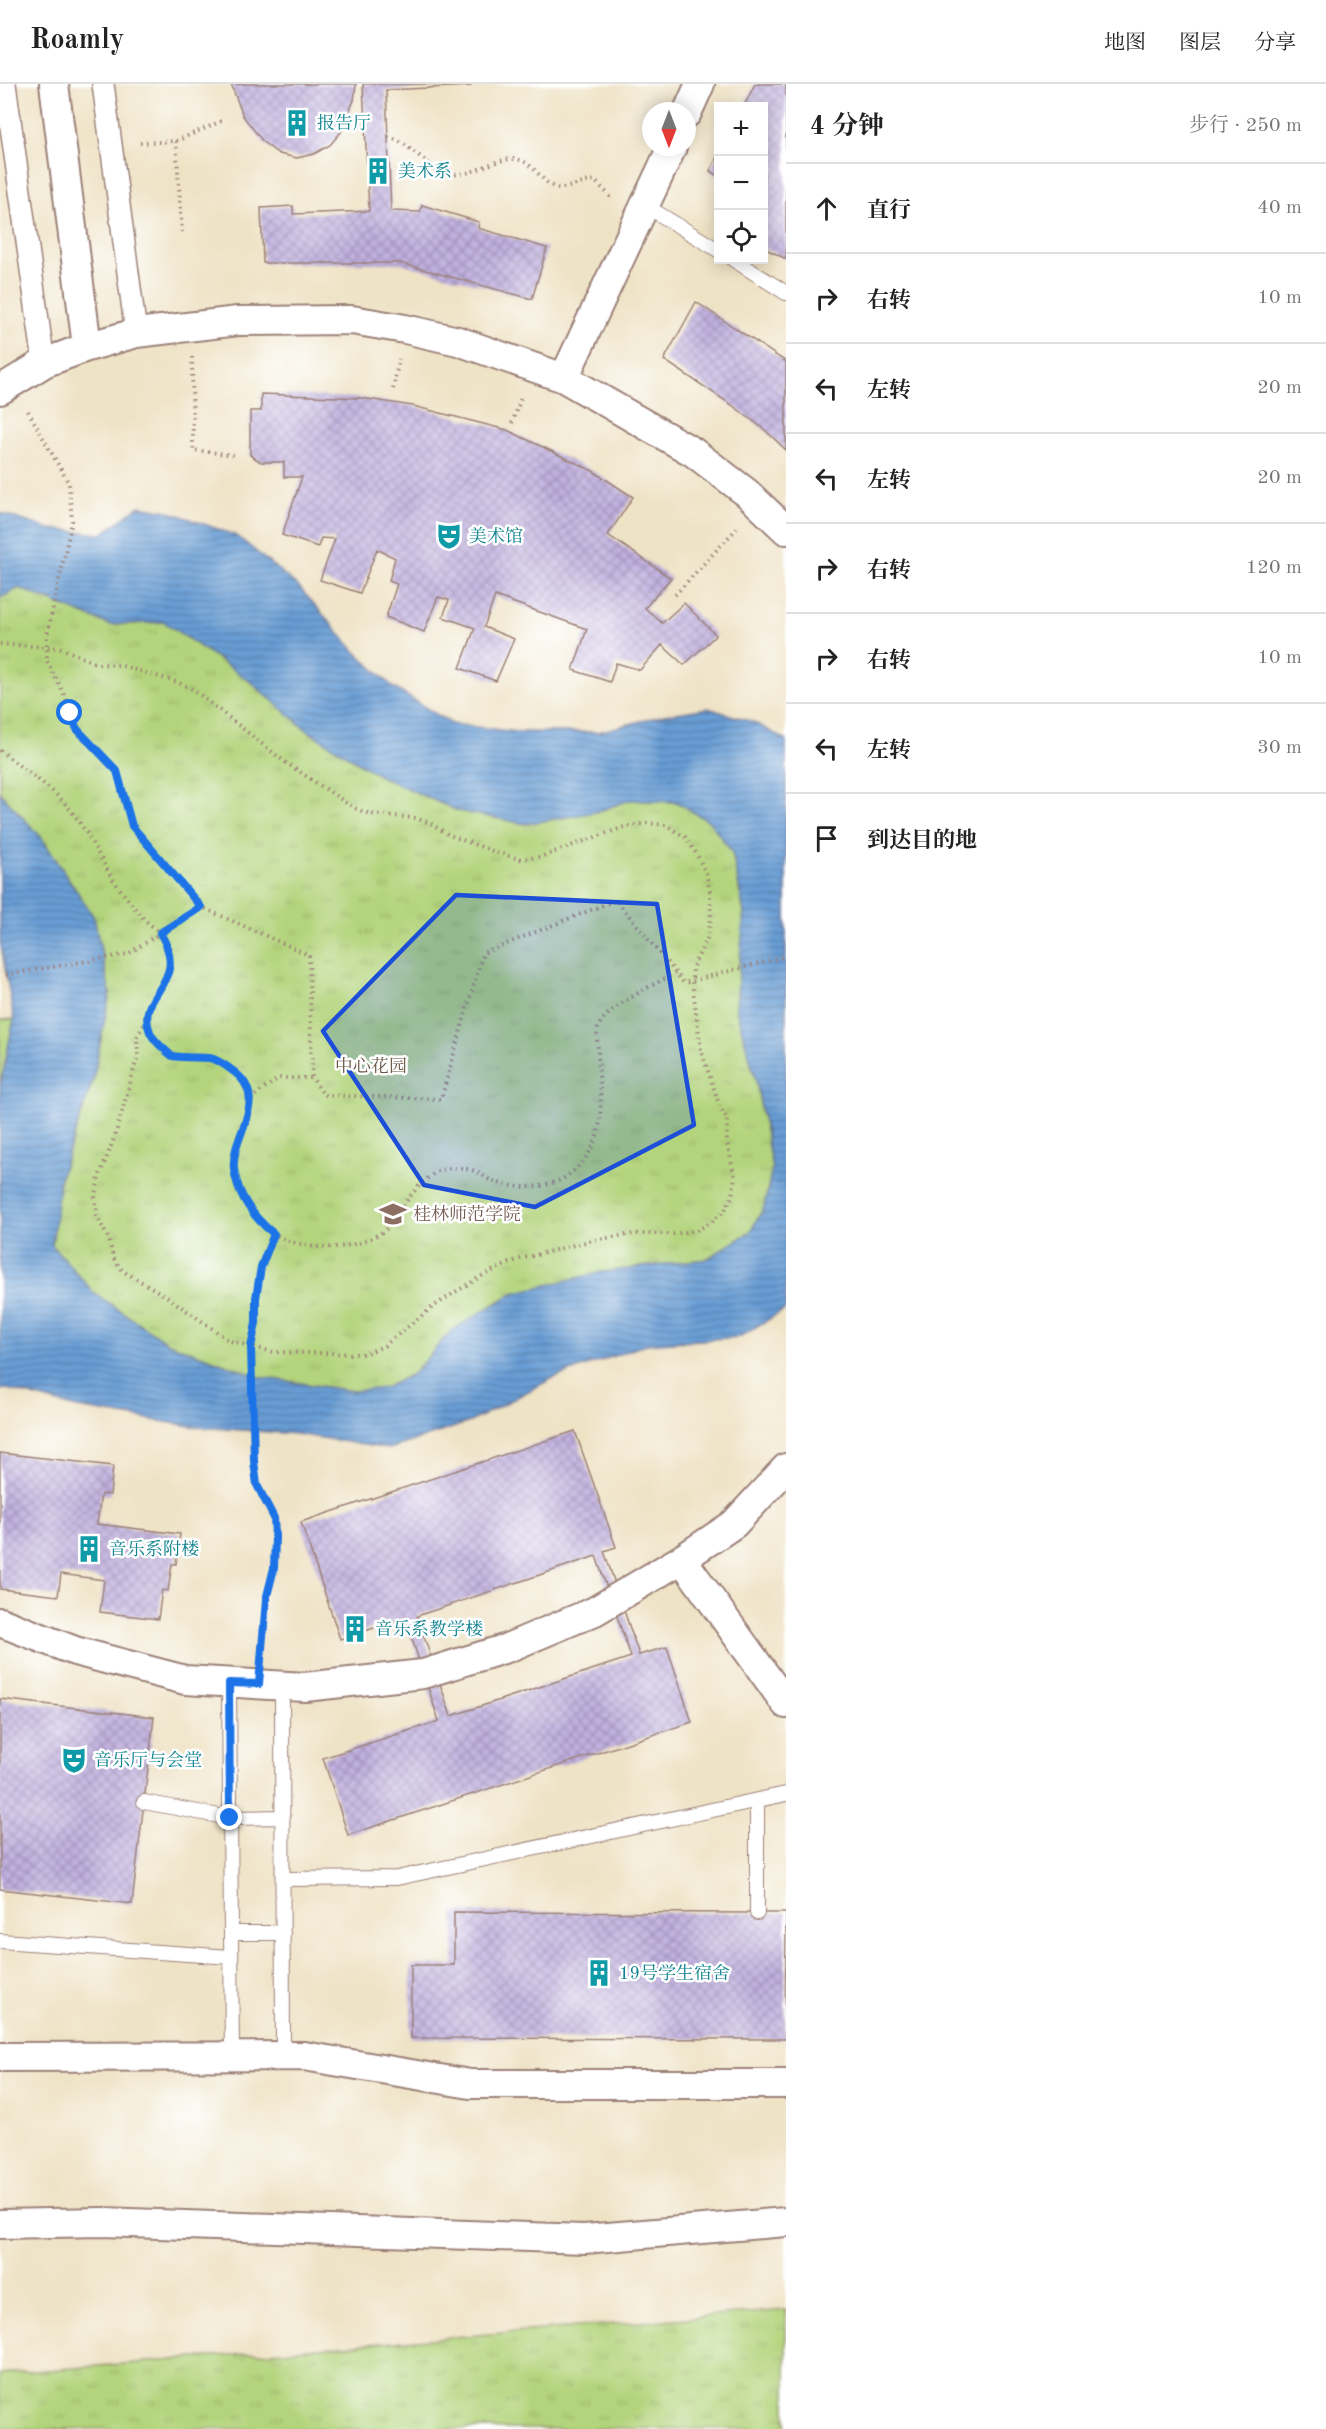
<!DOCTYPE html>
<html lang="zh">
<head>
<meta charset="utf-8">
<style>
  body { margin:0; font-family:"Old Standard TT","Noto Serif SC",serif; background:#f2f2f2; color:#222 }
  .controls { position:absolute; right:18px; top:18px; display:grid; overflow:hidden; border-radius:0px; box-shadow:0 3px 15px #0003 }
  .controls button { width:54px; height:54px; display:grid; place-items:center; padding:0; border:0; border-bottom:2px solid #e0e0e0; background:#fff; color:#222; font:30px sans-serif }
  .compass { position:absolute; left:642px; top:18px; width:54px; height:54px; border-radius:50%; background:#fff; box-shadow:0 3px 15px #0003; rotate:180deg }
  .stop { position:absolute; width:18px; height:18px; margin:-14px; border:4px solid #1a73e8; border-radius:50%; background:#fff }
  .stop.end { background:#1a73e8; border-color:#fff; box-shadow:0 2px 6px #0008 }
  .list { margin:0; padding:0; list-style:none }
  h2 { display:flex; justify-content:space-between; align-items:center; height:78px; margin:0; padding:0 24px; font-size:26px }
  h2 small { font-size:20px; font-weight:400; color:#767676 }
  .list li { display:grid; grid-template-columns:39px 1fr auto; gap:18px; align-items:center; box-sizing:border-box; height:90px; padding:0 24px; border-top:2px solid #e0e0e0 }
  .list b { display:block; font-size:22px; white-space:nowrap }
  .list em { font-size:20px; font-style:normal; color:#767676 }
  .icon { flex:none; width:33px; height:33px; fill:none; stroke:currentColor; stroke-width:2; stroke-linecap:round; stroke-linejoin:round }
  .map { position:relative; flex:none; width:786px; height:2345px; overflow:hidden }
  header { display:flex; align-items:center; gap:36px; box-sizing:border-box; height:84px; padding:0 30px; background:#fff; border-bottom:2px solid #e0e0e0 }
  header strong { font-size:28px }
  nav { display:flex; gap:33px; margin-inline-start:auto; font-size:21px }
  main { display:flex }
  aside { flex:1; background:#fff }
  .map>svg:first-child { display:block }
  .grass { fill:#b3d47c; stroke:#7e7a54; stroke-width:1.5 }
  .park { fill:url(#park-tufts); stroke:#7e7a54; stroke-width:1.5 }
  .water { fill:url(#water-rules); stroke:#595e80; stroke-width:1.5 }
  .building { fill:url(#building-cross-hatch); fill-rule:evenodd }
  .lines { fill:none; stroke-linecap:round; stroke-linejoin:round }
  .service-casing { stroke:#9c8178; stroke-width:16 }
  .pedestrian-casing { stroke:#9c8178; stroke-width:24 }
  .minor-casing { stroke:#9c8178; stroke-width:32 }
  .path { stroke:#9c8178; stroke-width:4; stroke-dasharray:1.5 4.5; stroke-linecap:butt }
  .service { stroke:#fff; stroke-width:14 }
  .pedestrian { stroke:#fff; stroke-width:21 }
  .minor { stroke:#fff; stroke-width:28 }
  .route { stroke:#1a73e8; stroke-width:8 }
  .marked { fill:#1d4ed8; fill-opacity:0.2; stroke:#1d4ed8; stroke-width:4.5; stroke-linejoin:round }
  .labels { text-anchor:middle; stroke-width:5; stroke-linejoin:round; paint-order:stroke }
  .culture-label { font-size:18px; fill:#0d838f; stroke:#fff; text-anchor:start }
  .park-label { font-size:18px; fill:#6a5543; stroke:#fff }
  .education-label { font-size:18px; fill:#785e54; stroke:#fff; text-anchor:start }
</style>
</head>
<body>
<header>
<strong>Roamly</strong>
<nav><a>地图</a><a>图层</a><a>分享</a></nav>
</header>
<main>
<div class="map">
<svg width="786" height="2345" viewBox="0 0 786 2345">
  <defs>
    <pattern id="park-tufts" width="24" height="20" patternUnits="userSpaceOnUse" patternTransform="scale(1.5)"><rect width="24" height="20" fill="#b3d47c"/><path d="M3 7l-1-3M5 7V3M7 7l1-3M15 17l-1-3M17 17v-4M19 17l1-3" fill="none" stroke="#9bb66b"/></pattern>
    <pattern id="water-rules" width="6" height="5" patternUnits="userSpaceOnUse" patternTransform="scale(1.5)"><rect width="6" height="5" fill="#689dd4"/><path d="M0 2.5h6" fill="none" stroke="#587fac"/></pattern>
    <pattern id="building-cross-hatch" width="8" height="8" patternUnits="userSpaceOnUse" patternTransform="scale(1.5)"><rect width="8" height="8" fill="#c0b0df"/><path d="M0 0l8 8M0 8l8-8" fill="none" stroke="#9e8fb5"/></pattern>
  </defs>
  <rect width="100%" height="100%" fill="#fff"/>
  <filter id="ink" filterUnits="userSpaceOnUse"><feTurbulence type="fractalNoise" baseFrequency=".0167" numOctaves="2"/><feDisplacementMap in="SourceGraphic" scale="12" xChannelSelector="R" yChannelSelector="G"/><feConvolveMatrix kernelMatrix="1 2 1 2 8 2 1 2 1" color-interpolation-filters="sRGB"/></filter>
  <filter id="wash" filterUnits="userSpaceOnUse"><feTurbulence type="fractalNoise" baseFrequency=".008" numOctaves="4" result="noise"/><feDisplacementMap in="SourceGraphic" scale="24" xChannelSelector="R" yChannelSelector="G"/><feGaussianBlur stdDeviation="1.35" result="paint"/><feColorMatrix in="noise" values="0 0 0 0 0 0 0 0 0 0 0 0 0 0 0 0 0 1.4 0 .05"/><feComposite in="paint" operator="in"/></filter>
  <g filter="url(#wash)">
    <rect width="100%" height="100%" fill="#efe3c6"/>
    <path class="grass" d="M14,935L0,1003V936Z"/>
    <path class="park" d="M19,504L110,541L164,538L247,595L308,647L380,692L458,727L596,728L630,716L677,718L710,738L732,768L744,829L736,925L756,996L772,1084L764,1124L750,1148L707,1175L602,1188L452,1246L414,1289L386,1304L353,1307L259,1293L168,1259L93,1208L52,1161L60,1093L93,996L110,909L41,753L0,709V514Z
      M786,2226V2345H0V2290Z"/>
    <path class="water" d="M139,422L168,427L237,452L299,503L356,568L394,604L452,640L518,648H598L664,631L708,624L753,638L786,656V1225L739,1253L647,1260L553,1294L470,1338L389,1365L297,1350L197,1343L77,1324L7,1305L0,1306V1003L14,935L0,857V709L41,753L94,833L110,909L93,996L60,1093L52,1161L93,1208L168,1259L259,1293L353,1307L385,1304L414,1289L452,1246L513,1209L602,1188L707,1175L750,1148L764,1124L772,1084L756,996L736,925L744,828L732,768L710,738L677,718L630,716L596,728L526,740L458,727L380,692L308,647L247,595L164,538L110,541L19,504L0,514V429L50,445L102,450Z"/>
    <g id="blocks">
      <path class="building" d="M231,0H356L354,16L341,48L330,61L314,70L297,74L279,70L264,59L243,32Z
        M363,0H471V2L386,6L391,127L420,128L422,121L479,138L478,144L547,164L532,215L400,179H263L261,124L293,122V130L369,127Z
        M755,0H786V175L764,164V22H744Z
        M718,71V92L710,87Z
        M696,218L786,278V366L765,346L732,321L664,276Z
        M261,310L361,314L413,322L507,346L593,387L633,413L608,451L671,494L645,524L662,539L684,519L716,551L684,581L662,561L640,586L616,579L610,598L573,586L587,545L495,512L484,543L514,555L496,597L460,584L475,544L443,533L449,516L438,513L424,548L386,533L397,500L389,497L395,474L377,465L360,509L320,496L335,455L321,454L318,463L282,451L302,393H284V378H261L250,371V327H261Z
        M575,1347L616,1463L604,1467L639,1571L667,1563L692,1638L348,1751L323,1674L439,1637L405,1534L340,1555L301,1438ZM596,1472L631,1573L451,1632L417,1532Z
        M0,1369L113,1382L110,1411L101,1410L97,1440L180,1450L176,1480H172L168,1507L162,1506L158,1535L100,1528L104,1496L61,1490L58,1512L0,1505Z
        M0,1615L154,1633L132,1820L0,1805Z
        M454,1828L786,1829L785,1955L411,1954V1881H454Z"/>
    </g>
  </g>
  <g filter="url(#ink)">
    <use href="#blocks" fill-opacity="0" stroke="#9c8178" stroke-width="1.5"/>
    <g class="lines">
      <defs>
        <path id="service" d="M646,122L718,166
          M734,176L786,209
          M229,1599L232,1972
          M282,1602L283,1972
          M144,1718L230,1734L283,1733
          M283,1795L397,1794L786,1710
          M757,1829V1716
          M231,1849H283
          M0,1857L231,1873"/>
        <path id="pedestrian" d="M5,0L44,279
          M103,0L136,249"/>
        <path id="minor" d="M54,0L87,263
          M687,29L700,0
          M564,294L672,63
          M0,306L44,279L87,263L136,249L238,237L352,236L405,245L458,257L564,294L693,368L747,409L786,446
          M682,1475L786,1620
          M0,1538L75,1567L185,1596L305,1603L423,1590L507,1564L595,1527L682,1475L734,1440L786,1384
          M0,1973L304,1972L470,2000H786
          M0,2140L102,2138L584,2155L786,2138"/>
      </defs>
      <use href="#service" class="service-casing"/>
      <use href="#pedestrian" class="pedestrian-casing"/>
      <use href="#minor" class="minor-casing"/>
      <path class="path" d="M388,53C411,59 425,82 446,89C469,96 490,75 513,75C534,75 540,100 558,104C567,105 583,98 594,96L610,112H615
        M176,57L182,148
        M140,59L176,57L224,36
        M192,273L193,366L234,371
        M393,305L399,275
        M28,327L69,400L72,437L47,551V577L65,612L77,645L117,687L132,742L201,823L309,871L312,994L324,1011L441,1015L483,869L616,816L684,899L786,872
        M512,339L521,314
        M675,511L738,443
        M0,560L61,564L97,580L119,581L177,598L194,606L285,678L354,724L370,730L415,734L430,739L449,751L495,768L520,775L540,773L624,743L646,739L666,741L685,753L696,769L706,789L710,808L711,832L708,853L693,882L692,897L701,966L720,1023L727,1035V1058L735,1093L732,1113L725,1126L712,1138L695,1147L673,1150H633L593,1156L517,1176L485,1190L457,1207L430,1225L384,1262L363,1270L273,1268L230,1257L166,1212L123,1187L113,1174L109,1156L97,1132L95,1112L99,1093L115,1052L138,971L137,953L148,934
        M0,666C24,687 52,702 72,728C92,753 103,784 123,809C130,818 137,828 146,837C154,844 163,850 167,860C183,898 135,916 151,949C155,959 165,966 172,972C185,974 201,972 213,975C224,979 235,986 241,996C263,1031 233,1049 234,1082C235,1099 243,1114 253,1128C264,1145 280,1156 300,1160C331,1168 375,1162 396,1135C400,1130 401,1124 405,1119C413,1108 422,1098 433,1090C444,1082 466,1083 477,1088C483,1091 487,1095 493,1097C516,1106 551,1106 571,1089C613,1054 598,1014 598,967C598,960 596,950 598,944C605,923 656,900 675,889
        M6,891L128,870L201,823
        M250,1015L279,994H312
        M261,1569L266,1516L274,1484L275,1434L257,1401L254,1377L251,1263L256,1239V1214L261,1183L275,1150"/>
      <use href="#service" class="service"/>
      <use href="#pedestrian" class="pedestrian"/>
      <use href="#minor" class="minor"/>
    </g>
  </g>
  <g class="lines" filter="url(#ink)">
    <path class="route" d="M70,629L77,645L117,687L132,742L201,823L160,849C192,900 134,909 150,948C154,958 165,966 172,972C184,974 197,973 209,974C218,975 226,982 233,987C272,1015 230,1052 234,1085C238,1112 254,1134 274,1150L261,1183L256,1214V1239L251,1263L254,1377L257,1401L274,1434L275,1453L274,1484L266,1516L259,1600L229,1599L230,1734"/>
  </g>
  <path class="marked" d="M456,811L657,820L694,1041L535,1123L424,1101L323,947Z"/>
  <defs>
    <symbol id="building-bare" viewBox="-9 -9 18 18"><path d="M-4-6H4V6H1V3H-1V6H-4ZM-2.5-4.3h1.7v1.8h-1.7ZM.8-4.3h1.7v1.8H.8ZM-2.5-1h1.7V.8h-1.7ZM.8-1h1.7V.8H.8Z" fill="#0f9aa8" stroke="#fff" stroke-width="2.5" paint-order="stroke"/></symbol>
    <symbol id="theatre-bare" viewBox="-9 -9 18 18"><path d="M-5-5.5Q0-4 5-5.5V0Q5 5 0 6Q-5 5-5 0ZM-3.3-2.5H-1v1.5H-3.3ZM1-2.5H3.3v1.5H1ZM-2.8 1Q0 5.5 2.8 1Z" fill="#0f9aa8" stroke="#fff" stroke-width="2.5" paint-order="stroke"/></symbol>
    <symbol id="university-bare" viewBox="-9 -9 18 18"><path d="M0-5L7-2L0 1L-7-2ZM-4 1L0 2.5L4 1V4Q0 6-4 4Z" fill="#8d6e63" stroke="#fff" stroke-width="2.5" paint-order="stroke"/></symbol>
  </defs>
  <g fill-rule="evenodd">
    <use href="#building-bare" x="278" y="20" width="38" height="38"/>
    <use href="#building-bare" x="359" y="68" width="38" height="38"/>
    <use href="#theatre-bare" x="430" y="433" width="38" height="38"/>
    <use href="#university-bare" x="374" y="1111" width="38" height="38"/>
    <use href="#building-bare" x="70" y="1446" width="38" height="38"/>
    <use href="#building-bare" x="336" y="1526" width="38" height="38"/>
    <use href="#theatre-bare" x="55" y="1657" width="38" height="38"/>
    <use href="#building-bare" x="580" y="1870" width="38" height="38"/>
  </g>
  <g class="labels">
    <g class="culture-label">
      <text x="317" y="45">报告厅</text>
      <text x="398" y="93">美术系</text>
      <text x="469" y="458">美术馆</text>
      <text x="109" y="1471">音乐系附楼</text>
      <text x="375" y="1551">音乐系教学楼</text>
      <text x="94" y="1682">音乐厅与会堂</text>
      <text x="619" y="1895">19号学生宿舍</text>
    </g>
    <g class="park-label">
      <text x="371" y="988">中心花园</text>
    </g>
    <g class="education-label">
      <text x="413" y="1136">桂林师范学院</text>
    </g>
  </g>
</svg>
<div class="controls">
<button>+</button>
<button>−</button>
<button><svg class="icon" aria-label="locate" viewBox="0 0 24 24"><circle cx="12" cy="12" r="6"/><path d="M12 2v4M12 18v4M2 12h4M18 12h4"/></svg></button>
</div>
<svg class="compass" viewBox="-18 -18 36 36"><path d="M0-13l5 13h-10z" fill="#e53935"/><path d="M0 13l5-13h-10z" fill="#767676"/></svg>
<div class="stop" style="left:70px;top:629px"></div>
<div class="stop end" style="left:230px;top:1734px"></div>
</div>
<aside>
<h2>4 分钟<small>步行 · 250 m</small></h2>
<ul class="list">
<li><svg class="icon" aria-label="ahead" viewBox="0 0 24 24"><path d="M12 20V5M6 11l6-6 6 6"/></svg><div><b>直行</b></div><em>40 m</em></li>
<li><svg class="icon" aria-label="right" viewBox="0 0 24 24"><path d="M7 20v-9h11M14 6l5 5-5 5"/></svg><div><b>右转</b></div><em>10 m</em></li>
<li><svg class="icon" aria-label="left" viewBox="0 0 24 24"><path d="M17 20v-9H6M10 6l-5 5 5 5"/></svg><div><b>左转</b></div><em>20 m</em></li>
<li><svg class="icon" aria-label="left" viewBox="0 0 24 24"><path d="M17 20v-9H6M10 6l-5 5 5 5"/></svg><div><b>左转</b></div><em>20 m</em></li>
<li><svg class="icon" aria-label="right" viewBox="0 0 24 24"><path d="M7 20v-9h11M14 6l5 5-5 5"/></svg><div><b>右转</b></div><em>120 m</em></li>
<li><svg class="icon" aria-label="right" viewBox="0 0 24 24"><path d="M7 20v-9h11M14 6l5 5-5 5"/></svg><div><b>右转</b></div><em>10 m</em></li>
<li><svg class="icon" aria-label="left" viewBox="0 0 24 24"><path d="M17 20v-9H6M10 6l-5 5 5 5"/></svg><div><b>左转</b></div><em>30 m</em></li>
<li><svg class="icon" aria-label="arrive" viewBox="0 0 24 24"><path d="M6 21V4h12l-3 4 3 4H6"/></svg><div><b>到达目的地</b></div></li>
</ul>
</aside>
</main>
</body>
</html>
